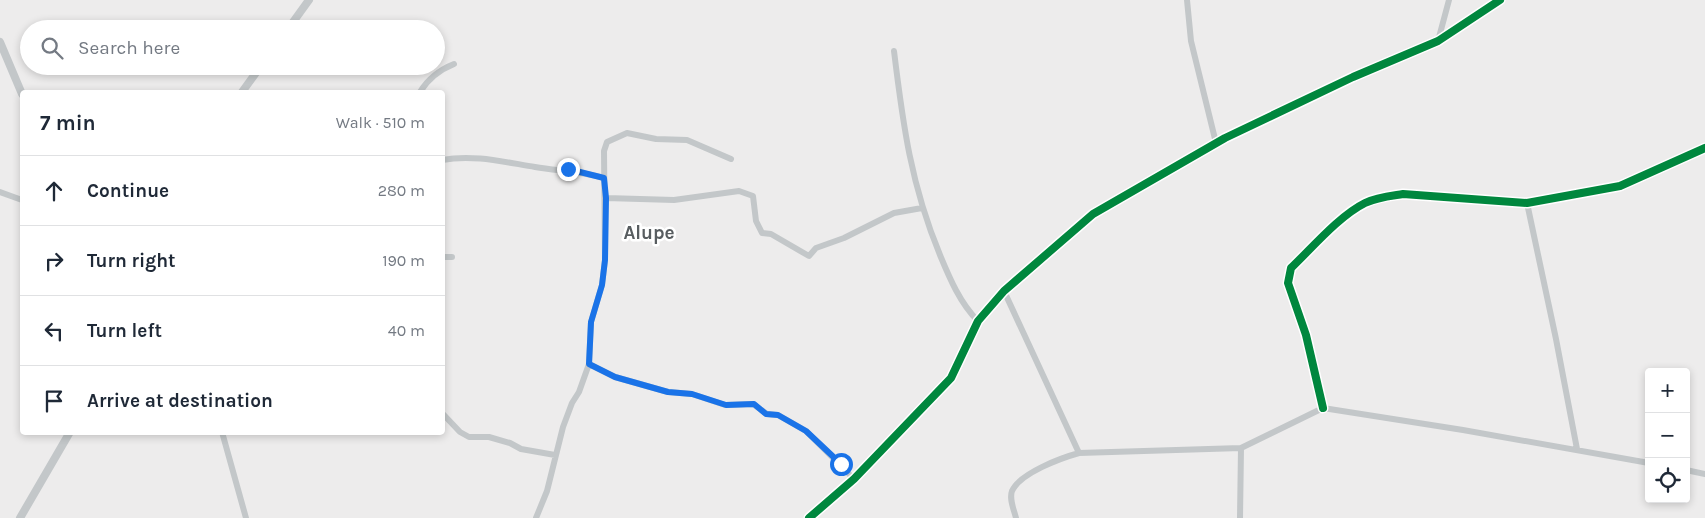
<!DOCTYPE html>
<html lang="en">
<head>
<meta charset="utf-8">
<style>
  body { margin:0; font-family:Karla,sans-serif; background:#f6f6f7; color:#1f2937 }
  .controls { position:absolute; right:15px; bottom:15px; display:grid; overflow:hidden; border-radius:5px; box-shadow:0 2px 8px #0003 }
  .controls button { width:45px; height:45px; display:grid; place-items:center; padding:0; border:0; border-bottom:1px solid #e0e1e3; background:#fff; color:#1f2937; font:25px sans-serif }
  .stop { position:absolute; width:15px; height:15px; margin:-11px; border:4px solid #1a73e8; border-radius:50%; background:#fff }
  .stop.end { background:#1a73e8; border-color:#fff; box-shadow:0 1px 5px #0008 }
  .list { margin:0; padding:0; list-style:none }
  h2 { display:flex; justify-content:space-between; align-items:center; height:65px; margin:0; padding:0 20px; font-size:21px }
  h2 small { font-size:16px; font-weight:400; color:#747a83 }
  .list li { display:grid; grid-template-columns:32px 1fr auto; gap:15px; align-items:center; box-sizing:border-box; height:70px; padding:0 20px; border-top:1px solid #e0e1e3 }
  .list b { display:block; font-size:19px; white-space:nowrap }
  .list em { font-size:16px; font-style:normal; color:#747a83 }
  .icon { flex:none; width:28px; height:28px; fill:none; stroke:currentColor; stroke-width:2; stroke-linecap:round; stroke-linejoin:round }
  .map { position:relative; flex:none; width:1705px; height:518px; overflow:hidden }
  .search { position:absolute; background:#fff; box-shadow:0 2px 8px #0003; left:20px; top:20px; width:425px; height:55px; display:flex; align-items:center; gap:12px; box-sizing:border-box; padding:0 18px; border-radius:28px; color:#747a83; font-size:19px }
  .panel { position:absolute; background:#fff; box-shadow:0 2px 8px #0003; left:20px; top:90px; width:425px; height:345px; border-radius:5px }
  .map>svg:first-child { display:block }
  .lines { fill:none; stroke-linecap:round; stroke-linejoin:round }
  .minor { stroke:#c3c7c9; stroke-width:6 }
  .tertiary { stroke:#c3c7c9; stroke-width:8 }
  .cycleway-casing { stroke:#fff; stroke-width:11 }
  .cycleway { stroke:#00873e; stroke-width:8 }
  .route { stroke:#1a73e8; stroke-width:6 }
  .labels { text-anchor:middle; stroke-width:5; stroke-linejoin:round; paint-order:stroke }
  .quarter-label { font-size:19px; font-weight:bold; fill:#585d60; stroke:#fff }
</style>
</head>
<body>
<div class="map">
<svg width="1705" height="518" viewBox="0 0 1705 518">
  <rect width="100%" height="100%" fill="#edecec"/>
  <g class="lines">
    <path class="minor" d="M1187,0L1191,41L1216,143
      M1438,41L1449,0
      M894,51C903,125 911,185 940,255C950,279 960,303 978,321
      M420,92C428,79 439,70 454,64
      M442,160C473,154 504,162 535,167C558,171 580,171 604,178
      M0,192L22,200
      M606,198L674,200L739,191L753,196L756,221L762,233L771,234L809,256L816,248L844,238L894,213L922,208
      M1527,203L1556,339L1577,449
      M442,257H452
      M1004,291L1079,453
      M589,364L615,377L668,392L692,394L725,405L753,404L767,414L778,415L806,431L854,479
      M1323,408L1306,335L1288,283L1291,268C1312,248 1339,216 1365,203C1377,197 1390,196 1403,194L1527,203L1620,186L1705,148
      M442,413L460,432L469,437H489L510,443L521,449L555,455
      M222,432L246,518
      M1686,470L1705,474
      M536,518L547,491L563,427L572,403L579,392L589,364L591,322L602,285L605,260L604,151L607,142L627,133L656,139L687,140L731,159
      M809,518L854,479L951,378L978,321L1004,291L1093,214L1225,138L1353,77L1438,41L1500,0
      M1016,518C1014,510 1009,499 1012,491C1020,473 1061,458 1079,453L1241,448
      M1240,518L1241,448L1323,408L1463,430L1649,463"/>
    <path class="tertiary" d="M288,29L309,0
      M0,42L22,94
      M242,92L261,66
      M20,518L70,432"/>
    <defs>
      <path id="cycleway" d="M1323,408L1306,335L1288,283L1291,268C1312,248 1339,216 1365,203C1377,197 1390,196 1403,194L1527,203L1620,186L1705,148
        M809,518L854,479L951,378L978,321L1004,291L1093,214L1225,138L1353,77L1438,41L1500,0"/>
    </defs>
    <use href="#cycleway" class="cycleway-casing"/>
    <use href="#cycleway" class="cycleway"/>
  </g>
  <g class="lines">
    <path class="route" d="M568,169L604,178L606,198L605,260L602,285L591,322L589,364L615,377L668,392L692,394L726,405L754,404L766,414L778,415L806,431L841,464"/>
  </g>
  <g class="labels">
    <g class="quarter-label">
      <text x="649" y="239">Alupe</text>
    </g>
  </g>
</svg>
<div class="controls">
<button>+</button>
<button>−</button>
<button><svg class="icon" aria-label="locate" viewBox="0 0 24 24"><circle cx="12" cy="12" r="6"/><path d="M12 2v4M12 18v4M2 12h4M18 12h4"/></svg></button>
</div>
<div class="stop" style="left:841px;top:464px"></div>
<div class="stop end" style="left:568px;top:169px"></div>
<div class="search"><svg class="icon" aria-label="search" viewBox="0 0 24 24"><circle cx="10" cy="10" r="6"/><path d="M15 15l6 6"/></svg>Search here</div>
<section class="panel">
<h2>7 min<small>Walk · 510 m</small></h2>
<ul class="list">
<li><svg class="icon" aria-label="ahead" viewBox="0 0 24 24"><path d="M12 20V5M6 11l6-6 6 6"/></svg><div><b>Continue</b></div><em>280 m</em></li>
<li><svg class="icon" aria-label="right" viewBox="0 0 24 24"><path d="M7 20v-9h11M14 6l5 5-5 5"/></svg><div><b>Turn right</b></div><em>190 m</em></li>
<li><svg class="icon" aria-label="left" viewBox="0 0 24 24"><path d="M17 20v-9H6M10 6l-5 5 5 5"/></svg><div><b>Turn left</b></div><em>40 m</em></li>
<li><svg class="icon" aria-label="arrive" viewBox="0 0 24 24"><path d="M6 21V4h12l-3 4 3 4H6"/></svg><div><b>Arrive at destination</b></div></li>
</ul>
</section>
</div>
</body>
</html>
